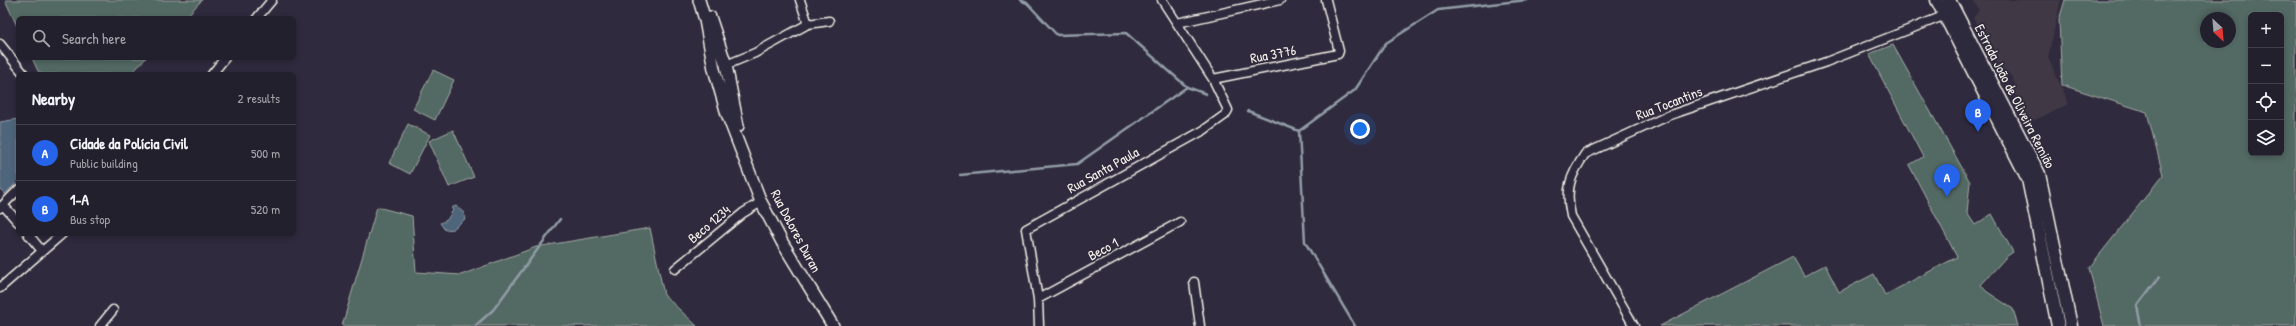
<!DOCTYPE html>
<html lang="en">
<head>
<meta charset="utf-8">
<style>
  body { margin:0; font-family:"Patrick Hand",sans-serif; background:#2b2836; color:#f1f3f6 }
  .controls { position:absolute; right:12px; top:12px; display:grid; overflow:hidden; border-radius:6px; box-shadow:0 2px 6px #0003 }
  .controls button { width:36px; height:36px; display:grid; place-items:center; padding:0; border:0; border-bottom:1px solid #403e4a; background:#23202e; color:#f1f3f6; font:20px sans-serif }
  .compass { position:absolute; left:2200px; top:12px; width:36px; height:36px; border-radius:50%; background:#23202e; box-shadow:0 2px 6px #0003; rotate:154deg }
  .you { position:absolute; left:1360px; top:129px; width:14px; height:14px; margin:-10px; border:3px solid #fff; border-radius:50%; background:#1a73e8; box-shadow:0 0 0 6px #1a73e833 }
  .badge { display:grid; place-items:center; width:26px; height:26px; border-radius:50%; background:#2563eb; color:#fff; font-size:13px; font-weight:700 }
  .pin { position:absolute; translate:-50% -33px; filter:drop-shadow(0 1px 2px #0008) }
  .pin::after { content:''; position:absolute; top:21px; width:14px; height:12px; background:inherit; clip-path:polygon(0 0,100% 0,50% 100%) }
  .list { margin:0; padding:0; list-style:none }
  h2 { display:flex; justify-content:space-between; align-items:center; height:52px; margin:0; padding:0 16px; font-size:17px }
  h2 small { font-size:13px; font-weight:400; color:#a3a3aa }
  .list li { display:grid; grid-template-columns:26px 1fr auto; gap:12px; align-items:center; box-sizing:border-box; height:56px; padding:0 16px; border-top:1px solid #403e4a }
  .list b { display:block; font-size:15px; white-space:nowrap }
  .list p { margin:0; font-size:13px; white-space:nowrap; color:#a3a3aa }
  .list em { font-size:13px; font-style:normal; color:#a3a3aa }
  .icon { flex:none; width:22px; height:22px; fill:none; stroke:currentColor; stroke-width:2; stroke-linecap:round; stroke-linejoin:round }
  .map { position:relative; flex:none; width:2296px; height:326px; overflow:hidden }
  .search { position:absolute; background:#23202e; box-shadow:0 2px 6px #0003; left:16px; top:16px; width:280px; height:44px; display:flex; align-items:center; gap:10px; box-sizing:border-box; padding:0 14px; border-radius:6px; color:#a3a3aa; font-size:15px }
  .panel { position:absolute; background:#23202e; box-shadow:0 2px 6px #0003; left:16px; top:72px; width:280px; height:164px; border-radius:6px }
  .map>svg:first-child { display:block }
  .built { fill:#403844 }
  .green { fill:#536963; stroke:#a4ada6; fill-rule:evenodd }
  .water { fill:#50657b; stroke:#929da7 }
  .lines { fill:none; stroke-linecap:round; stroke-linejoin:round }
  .stream { stroke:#929da7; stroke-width:2.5 }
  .minor-casing { stroke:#f4f1e8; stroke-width:11 }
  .tertiary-casing { stroke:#f4f1e8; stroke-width:14 }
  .secondary-casing { stroke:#f4f1e8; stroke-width:15 }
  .minor { stroke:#2f2a3d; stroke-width:8 }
  .tertiary { stroke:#2f2a3d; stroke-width:11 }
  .secondary { stroke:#2f2a3d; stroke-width:12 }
  .labels { text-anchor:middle; stroke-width:3.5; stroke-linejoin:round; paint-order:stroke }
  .street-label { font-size:14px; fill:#f4f1e8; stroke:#2f2a3d }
</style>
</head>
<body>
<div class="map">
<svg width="2296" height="326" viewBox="0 0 2296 326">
  <rect width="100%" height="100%" fill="#2f2a3d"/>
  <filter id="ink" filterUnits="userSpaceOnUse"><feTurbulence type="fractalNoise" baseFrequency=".025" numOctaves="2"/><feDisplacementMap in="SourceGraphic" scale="8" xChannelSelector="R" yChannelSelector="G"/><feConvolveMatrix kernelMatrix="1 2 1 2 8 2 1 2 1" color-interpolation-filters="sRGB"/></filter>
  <g filter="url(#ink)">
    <path class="built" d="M1973,0H2061L2048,57L2069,104L2030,122L2012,89L2016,86L2013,79L2009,73L2004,75L1973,18L1979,10Z"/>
    <path class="green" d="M5,0H202L185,18H18V28Z
      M2065,0H2296V326H2104L2089,268L2163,175L2147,112L2062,85L2059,20ZM2251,15H2281V153H2251ZM2206,18H2230V42H2206Z
      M1893,45L1970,182L1967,213L1975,225L1992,214L2013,252L2006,257L1981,285L1986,291L2013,309L2018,326H1660L1793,257L1804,276L1825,265L1839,292L1874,274L1885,295L1957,257L1909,165L1923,157L1869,54Z
      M32,58H146L131,74H43L38,71Z
      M433,70L454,80L435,120L413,109Z
      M408,124L430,135L410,174L389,163Z
      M453,130L474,177L449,187L429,141Z
      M377,207L412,216L416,272L461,275L536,247L650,228L664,295L697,326H342Z"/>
    <path class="water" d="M18,119V181L5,194L0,189V122Z
      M456,206L464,213L465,219L453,229L445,230L440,223L447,220L453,210L451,208Z"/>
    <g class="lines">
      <path class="stream" d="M1020,0L1027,3L1057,35L1126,33L1187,87L1206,94
        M1248,111L1299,131L1305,242L1355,326
        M1299,131L1355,90L1386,43L1438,10L1527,0
        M960,175L1077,164L1187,87
        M475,326L493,310L560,219
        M2141,326L2137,306L2159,277"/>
      <defs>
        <path id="minor" d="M800,0L808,24
          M257,18L272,0
          M1177,23L1280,0
          M0,44L24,74
          M726,65L755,53L808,24L829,21
          M212,74L225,58
          M1213,79L1338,54L1339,51L1326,0
          M3,205L18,222
          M0,208L18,190
          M28,234L42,251
          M675,269L743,213L761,202
          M1194,282L1200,326
          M0,288L62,234
          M1038,299L1180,222
          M100,326L113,310
          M1039,326L1038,299L1026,229L1204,130L1225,115L1228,110L1213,79L1162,0
          M1634,326L1571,216C1565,189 1570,176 1585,154L1670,115L1826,62L1946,15"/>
        <path id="tertiary" d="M699,0L705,20L714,69L727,114L761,202L782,242L833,326
          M710,17L726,65L738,126"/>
        <path id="secondary" d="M1937,0L2028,179L2058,326
          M1949,0L2039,174L2071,326"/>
      </defs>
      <use href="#minor" class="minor-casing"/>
      <use href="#tertiary" class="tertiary-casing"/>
      <use href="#secondary" class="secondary-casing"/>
      <use href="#minor" class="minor"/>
      <use href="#tertiary" class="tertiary"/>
      <use href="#secondary" class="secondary"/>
    </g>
  </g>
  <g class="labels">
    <g class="street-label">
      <text transform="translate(1273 54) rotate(-11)" y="5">Rua 3776</text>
      <text transform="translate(2015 96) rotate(63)" y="5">Estrada João de Oliveira Remião</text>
      <text transform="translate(1669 103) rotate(-21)" y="5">Rua Tocantins</text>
      <text transform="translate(1103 170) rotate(-29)" y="5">Rua Santa Paula</text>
      <text transform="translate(709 224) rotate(-40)" y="5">Beco 1234</text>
      <text transform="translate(796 231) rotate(62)" y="5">Rua Dolores Duran</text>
      <text transform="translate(1103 249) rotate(-28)" y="5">Beco 1</text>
    </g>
  </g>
</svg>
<div class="controls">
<button>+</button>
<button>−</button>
<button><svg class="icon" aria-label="locate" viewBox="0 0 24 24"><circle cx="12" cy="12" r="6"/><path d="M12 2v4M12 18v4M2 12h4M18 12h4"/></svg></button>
<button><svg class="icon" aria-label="layers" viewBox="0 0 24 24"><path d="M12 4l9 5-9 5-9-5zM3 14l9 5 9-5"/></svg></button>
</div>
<svg class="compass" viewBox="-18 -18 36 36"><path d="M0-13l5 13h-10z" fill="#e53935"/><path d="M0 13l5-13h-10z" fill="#a3a3aa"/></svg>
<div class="you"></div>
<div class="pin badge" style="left:1947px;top:197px">A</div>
<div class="pin badge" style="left:1978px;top:132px">B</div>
<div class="search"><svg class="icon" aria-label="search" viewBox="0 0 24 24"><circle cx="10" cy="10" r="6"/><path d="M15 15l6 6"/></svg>Search here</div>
<section class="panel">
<h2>Nearby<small>2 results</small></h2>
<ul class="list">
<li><span class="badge">A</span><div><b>Cidade da Polícia Civil</b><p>Public building</p></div><em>500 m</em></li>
<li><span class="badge">B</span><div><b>1-A</b><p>Bus stop</p></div><em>520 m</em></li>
</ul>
</section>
</div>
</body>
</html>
